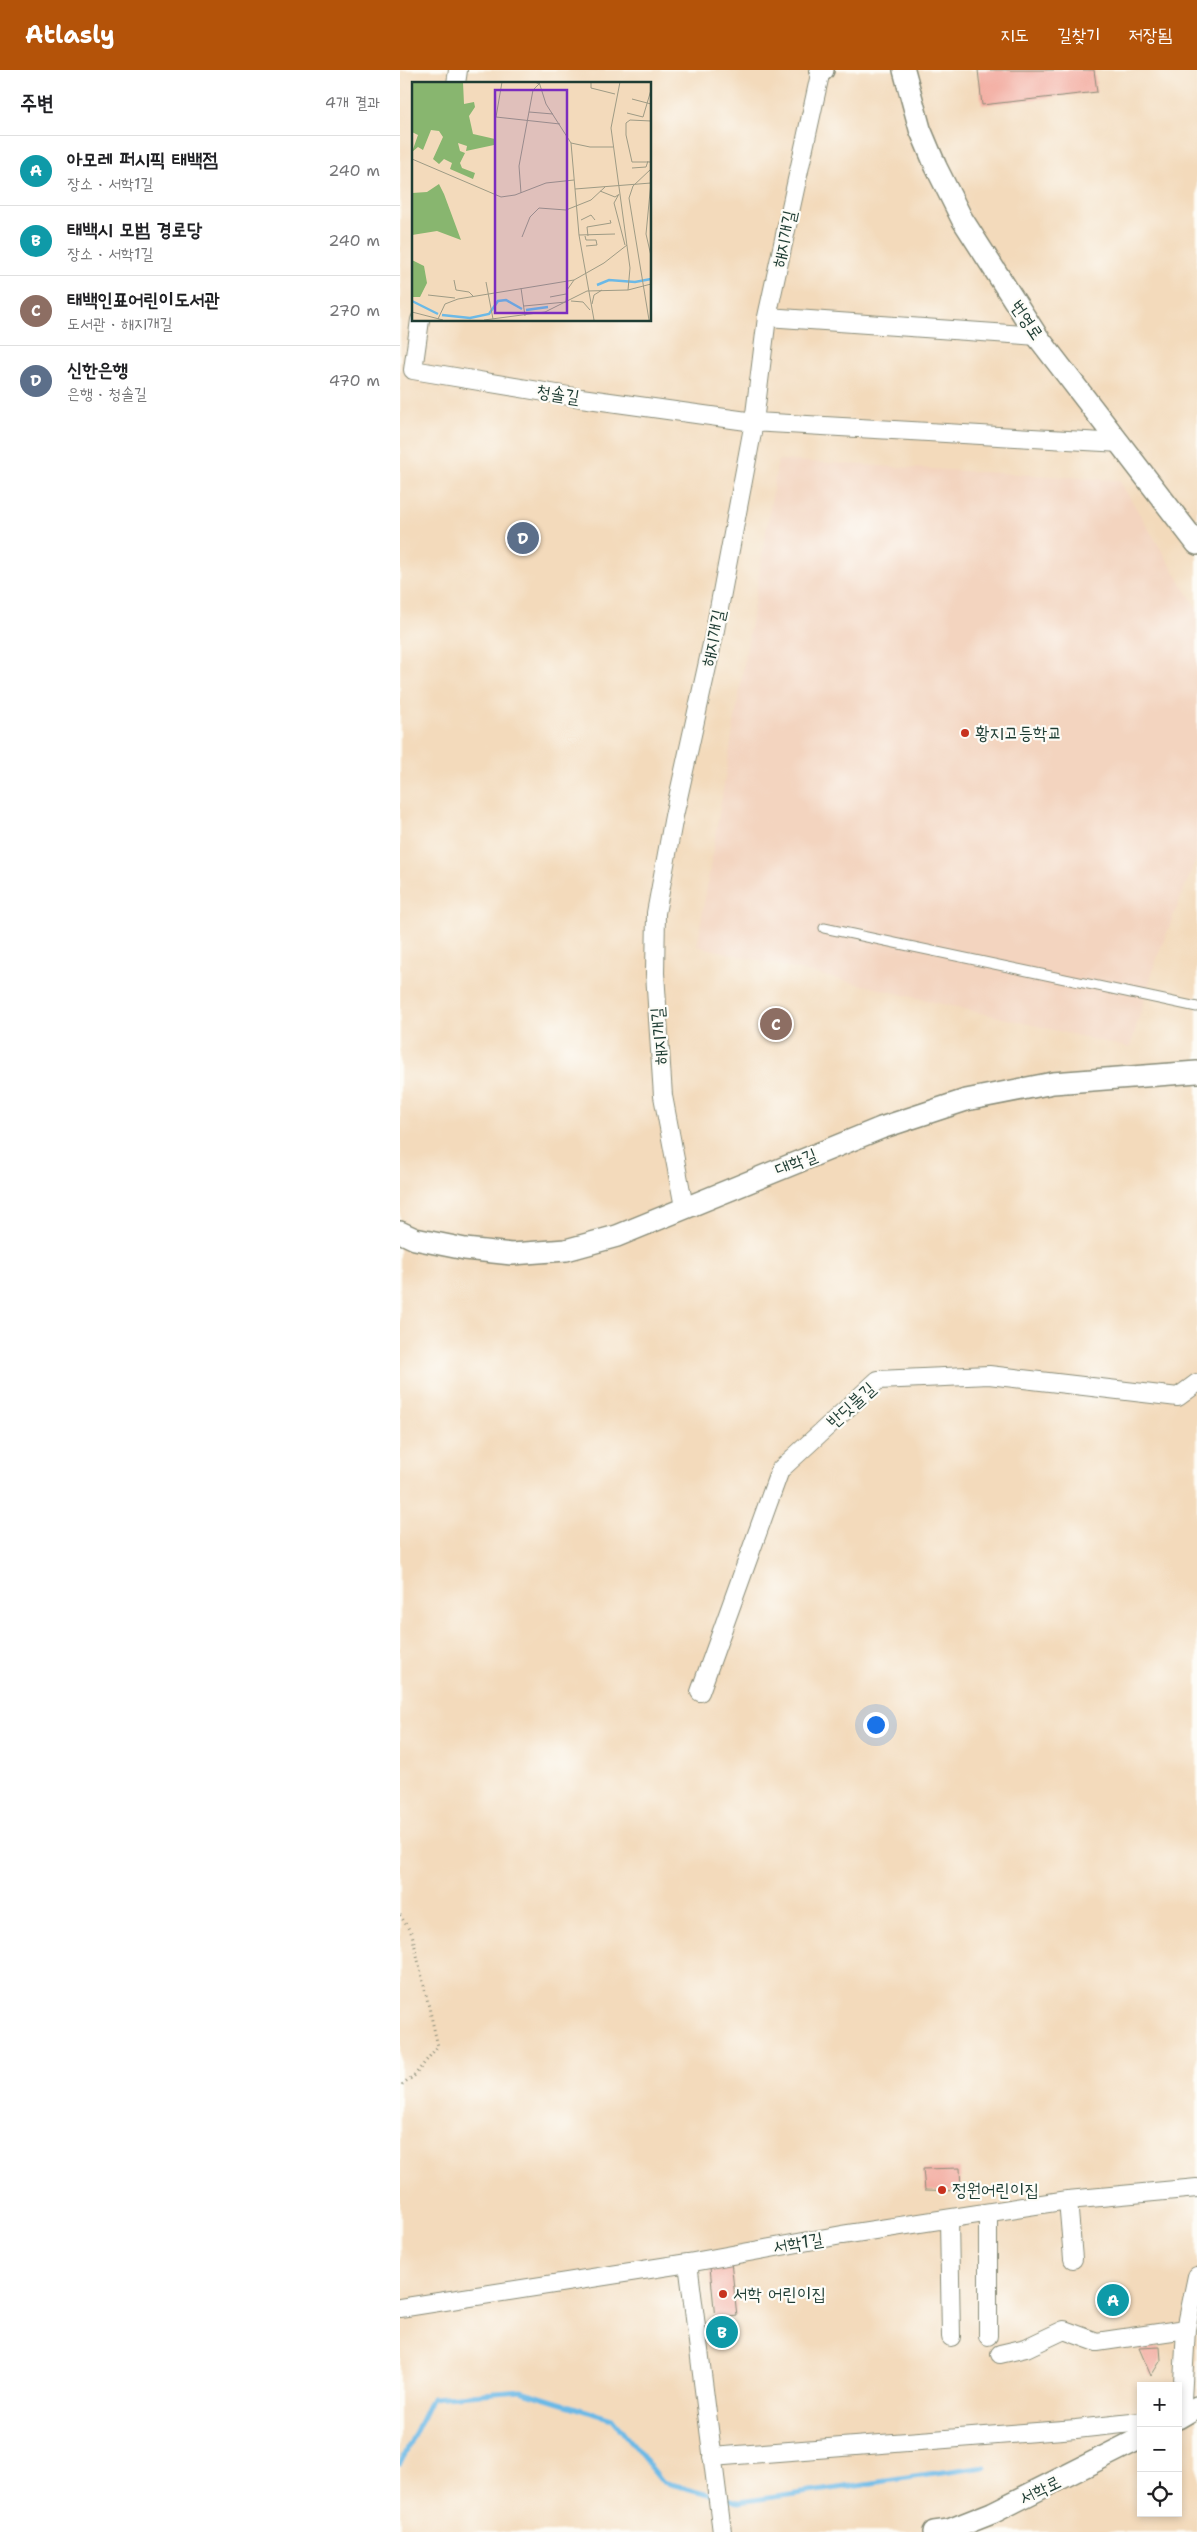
<!DOCTYPE html>
<html lang="ko">
<head>
<meta charset="utf-8">
<style>
  body { margin:0; font-family:"Shantell Sans","Poor Story",sans-serif; background:#f6f6f6; color:#202124 }
  .controls { position:absolute; right:15px; bottom:15px; display:grid; overflow:hidden; border-radius:0px; box-shadow:0 2px 8px #0003 }
  .controls button { width:45px; height:45px; display:grid; place-items:center; padding:0; border:0; border-bottom:1px solid #e0e0e0; background:#fff; color:#202124; font:25px sans-serif }
  .you { position:absolute; left:475px; top:1654px; width:18px; height:18px; margin:-12px; border:4px solid #fff; border-radius:50%; background:#1a73e8; box-shadow:0 0 0 8px #1a73e833 }
  .badge { display:grid; place-items:center; width:32px; height:32px; border-radius:50%; background:#b45309; color:#fff; font-size:16px; font-weight:700 }
  .pin { position:absolute; translate:-50% -50%; border:2px solid #fff; box-shadow:0 1px 5px #0006 }
  .list { margin:0; padding:0; list-style:none }
  h2 { display:flex; justify-content:space-between; align-items:center; height:65px; margin:0; padding:0 20px; font-size:21px }
  h2 small { font-size:16px; font-weight:400; color:#757577 }
  .list li { display:grid; grid-template-columns:32px 1fr auto; gap:15px; align-items:center; box-sizing:border-box; height:70px; padding:0 20px; border-top:1px solid #e0e0e0 }
  .list b { display:block; font-size:19px; white-space:nowrap }
  .list p { margin:0; font-size:16px; white-space:nowrap; color:#757577 }
  .list em { font-size:16px; font-style:normal; color:#757577 }
  .icon { flex:none; width:28px; height:28px; fill:none; stroke:currentColor; stroke-width:2; stroke-linecap:round; stroke-linejoin:round }
  .map { position:relative; flex:none; width:797px; height:2462px; overflow:hidden }
  header { display:flex; align-items:center; gap:30px; box-sizing:border-box; height:70px; padding:0 25px; background:#b45309; color:#fff }
  header strong { font-size:24px }
  nav { display:flex; gap:28px; margin-inline-start:auto; font-size:18px }
  main { display:flex }
  aside { flex:1; background:#fff }
  .map>svg:first-child { display:block }
  .built { fill:#f3d4bf }
  .lines { fill:none; stroke-linecap:round; stroke-linejoin:round }
  .stream { stroke:#6cb9e6; stroke-width:5 }
  .building { fill:#f3ada2 }
  .service-casing { stroke:#898c78; stroke-width:11 }
  .minor-casing { stroke:#898c78; stroke-width:20 }
  .tertiary-casing { stroke:#898c78; stroke-width:24 }
  .path { stroke:#898c78; stroke-width:3; stroke-dasharray:1 4; stroke-linecap:butt }
  .service { stroke:#fff; stroke-width:9 }
  .minor { stroke:#fff; stroke-width:18 }
  .tertiary { stroke:#fff; stroke-width:21 }
  .poi-dot { fill:#c8321e; stroke:#fdfcf7; stroke-width:2 }
  .labels { text-anchor:middle; stroke-width:4.5; stroke-linejoin:round; paint-order:stroke }
  .street-label { font-size:18px; fill:#1f3d34; stroke:#fdfcf7 }
  .poi-label { font-size:18px; fill:#1f3d34; stroke:#fdfcf7; text-anchor:start }
  .inset-river { fill:none; stroke:#6cb9e6; stroke-width:2.5 }
  .inset-road { fill:none; stroke:#9e9b85; stroke-width:1 }
  .view { fill:#7b2cbf; fill-opacity:0.15; stroke:#7b2cbf; stroke-width:2.5 }
  .inset-edge { fill:none; stroke:#1f3d34; stroke-width:2.5 }
</style>
</head>
<body>
<header>
<strong>Atlasly</strong>
<nav><a>지도</a><a>길찾기</a><a>저장됨</a></nav>
</header>
<main>
<aside>
<h2>주변<small>4개 결과</small></h2>
<ul class="list">
<li><span class="badge" style="background:#0f9aa8">A</span><div><b>아모레 퍼시픽 태백점</b><p>장소 · 서학1길</p></div><em>240 m</em></li>
<li><span class="badge" style="background:#0f9aa8">B</span><div><b>태백시 모범 경로당</b><p>장소 · 서학1길</p></div><em>240 m</em></li>
<li><span class="badge" style="background:#8d6e63">C</span><div><b>태백인표어린이도서관</b><p>도서관 · 해지개길</p></div><em>270 m</em></li>
<li><span class="badge" style="background:#5c6f8a">D</span><div><b>신한은행</b><p>은행 · 청솔길</p></div><em>470 m</em></li>
</ul>
</aside>
<div class="map">
<svg width="797" height="2462" viewBox="0 0 797 2462">
  <rect width="100%" height="100%" fill="#fdfcf7"/>
  <filter id="ink" filterUnits="userSpaceOnUse"><feTurbulence type="fractalNoise" baseFrequency=".02" numOctaves="2"/><feDisplacementMap in="SourceGraphic" scale="10" xChannelSelector="R" yChannelSelector="G"/><feConvolveMatrix kernelMatrix="1 2 1 2 8 2 1 2 1" color-interpolation-filters="sRGB"/></filter>
  <filter id="wash" filterUnits="userSpaceOnUse"><feTurbulence type="fractalNoise" baseFrequency=".0096" numOctaves="4" result="noise"/><feDisplacementMap in="SourceGraphic" scale="20" xChannelSelector="R" yChannelSelector="G"/><feGaussianBlur stdDeviation="1.12" result="paint"/><feColorMatrix in="noise" values="0 0 0 0 0 0 0 0 0 0 0 0 0 0 0 0 0 1.4 0 .05"/><feComposite in="paint" operator="in"/></filter>
  <g filter="url(#wash)">
    <rect width="100%" height="100%" fill="#f3dabb"/>
    <path class="built" d="M378,390L719,410L797,539V787L756,890L730,978L297,876Z"/>
    <g class="lines">
      <path class="stream" d="M0,2394L32,2328L121,2321L212,2349L263,2412L339,2432L585,2397"/>
    </g>
    <g id="blocks">
      <path class="building" d="M578,0H694L697,22L582,35Z
        M560,2098L561,2121L525,2120L523,2099Z
        M331,2191L337,2246L315,2249L310,2197Z
        M725,2220V2240H701V2221Z
        M326,2252L332,2272L317,2274L314,2253Z
        M760,2277L761,2290L751,2306L739,2278Z"/>
    </g>
  </g>
  <g filter="url(#ink)">
    <use href="#blocks" fill-opacity="0" stroke="#898c78" stroke-width="1"/>
    <g class="lines">
      <defs>
        <path id="service" d="M424,858L797,937"/>
        <path id="minor" d="M56,14L58,0
          M367,247L637,266
          M20,250L13,300L181,328L354,352L721,373
          M284,1137L263,1026L255,903L256,843L274,746L314,565L354,352L367,247L421,0
          M300,1622L380,1400L478,1310L589,1305L778,1327L797,1313
          M668,2130L673,2189
          M588,2144V2266
          M549,2149L551,2267
          M288,2193L322,2462
          M0,2238L288,2193L442,2165L668,2130L797,2118
          M600,2284L626,2278L664,2260L697,2272L786,2259
          M778,2347H781L786,2259L797,2206
          M312,2387L676,2359L741,2352"/>
        <path id="tertiary" d="M504,0L520,59L536,97L562,149L637,266L797,474
          M420,1L423,0
          M0,1162L15,1169L65,1179L112,1184L166,1180L217,1166L481,1058L566,1030L653,1013L797,1002
          M778,2348L797,2337
          M534,2462L549,2460L592,2443L741,2368"/>
      </defs>
      <use href="#service" class="service-casing"/>
      <use href="#minor" class="minor-casing"/>
      <use href="#tertiary" class="tertiary-casing"/>
      <path class="path" d="M0,1845L12,1864L38,1976L14,2006L0,2017"/>
      <use href="#service" class="service"/>
      <use href="#minor" class="minor"/>
      <use href="#tertiary" class="tertiary"/>
    </g>
  </g>
  <g class="poi-dot">
    <circle cx="565" cy="663" r="5"/>
    <circle cx="542" cy="2120" r="5"/>
    <circle cx="323" cy="2224" r="5"/>
  </g>
  <g class="labels">
    <g class="street-label">
      <text transform="translate(384 169) rotate(-78)" y="6">해지개길</text>
      <text transform="translate(627 250) rotate(56)" y="6">번영로</text>
      <text transform="translate(158 324) rotate(9)" y="6">청솔길</text>
      <text transform="translate(313 568) rotate(-78)" y="6">해지개길</text>
      <text transform="translate(259 966) rotate(-94)" y="6">해지개길</text>
      <text transform="translate(396 1092) rotate(-22)" y="6">대학길</text>
      <text transform="translate(451 1335) rotate(-42)" y="6">반딧불길</text>
      <text transform="translate(398 2173) rotate(-10)" y="6">서학1길</text>
      <text transform="translate(640 2420) rotate(-26)" y="6">서학로</text>
    </g>
    <g class="poi-label">
      <text x="575" y="669">황지고등학교</text>
      <text x="552" y="2126">정원어린이집</text>
      <text x="333" y="2230">서학 어린이집</text>
    </g>
  </g>
  <g transform="translate(12 12)">
    <rect width="239" height="239" fill="#f3dabb"/>
    <path d="M0,0H51L52,22L62,20L63,25L57,34L61,52L83,57L82,63L54,69L55,64L46,61L48,69L53,71L48,81L50,86L63,91L61,97L38,87L40,81L32,77L27,82L21,77L31,55L27,49L19,48L11,68L6,65L0,70L6,53L0,50ZM27,102L32,112L49,158L25,149L0,153V111L15,110ZM0,178L12,184L15,201L8,215H0Z" fill="#88b66f"/>
    <path class="inset-river" d="M185,203L197,198L223,200L239,197M0,219L26,232M114,228L136,225M30,233L58,236L77,232L86,219L94,218L110,227"/>
    <path class="inset-road" d="M90,0L84,35L148,42M127,0L134,22L159,61L167,153L182,238M179,0V6L203,12M208,0L199,46L218,186L216,208M220,17L239,22M117,30L141,32M215,31L231,35L239,8M239,39L218,38L214,41V53L220,80H239M159,61L178,65H201M0,77L89,115L103,113L134,101L162,98M220,86L234,85L236,79M239,100L234,152L239,174M163,107L239,101M188,109L203,115L206,113M109,111L107,84L121,8L127,2L123,0M207,112L202,121L213,163M169,138L179,133L183,138M167,153L203,152M173,154L174,158H184L185,163L174,164M176,154L175,145L199,141L198,138M110,155L118,135L127,126L154,128L179,118L193,105M42,198L44,208L57,210L61,214M74,200L81,237M109,206L113,234M16,213L43,216M138,215L154,212M159,219L171,220L178,228M180,222L182,213L190,208M112,224L154,220L155,208L162,198M0,230L31,238M26,237L33,222L46,217L162,198L192,181L215,163M72,238L133,230L175,209L216,208L239,202M237,238L217,116L221,104L239,87"/>
    <path class="view" d="M83,8H155V231H83Z"/>
    <rect width="239" height="239" class="inset-edge"/>
  </g>
</svg>
<div class="controls">
<button>+</button>
<button>−</button>
<button><svg class="icon" aria-label="locate" viewBox="0 0 24 24"><circle cx="12" cy="12" r="6"/><path d="M12 2v4M12 18v4M2 12h4M18 12h4"/></svg></button>
</div>
<div class="you"></div>
<div class="pin badge" style="left:713px;top:2230px;background:#0f9aa8">A</div>
<div class="pin badge" style="left:322px;top:2262px;background:#0f9aa8">B</div>
<div class="pin badge" style="left:376px;top:954px;background:#8d6e63">C</div>
<div class="pin badge" style="left:123px;top:468px;background:#5c6f8a">D</div>
</div>
</main>
</body>
</html>
